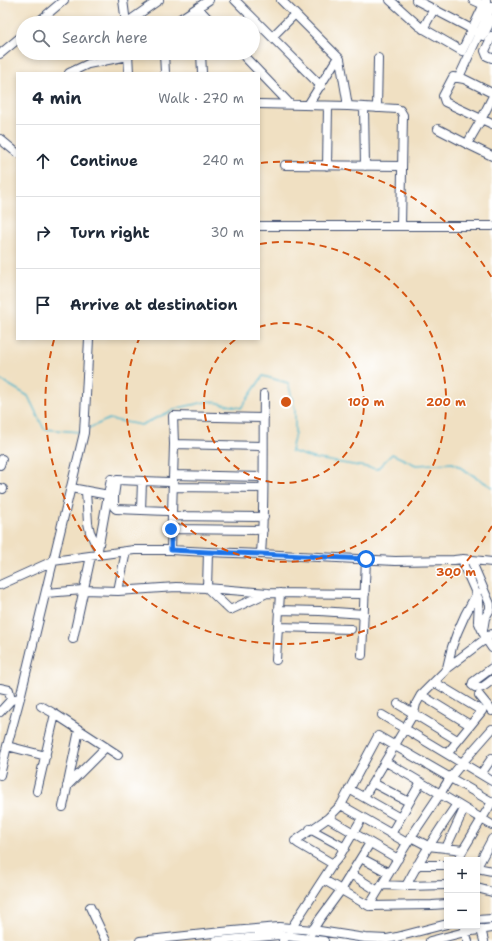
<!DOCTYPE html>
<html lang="en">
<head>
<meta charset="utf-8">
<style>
  body { margin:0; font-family:"Shantell Sans",sans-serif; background:#f2f2f3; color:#1f2937 }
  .controls { position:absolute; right:12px; bottom:12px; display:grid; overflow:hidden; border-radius:0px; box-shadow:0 2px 6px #0003 }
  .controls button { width:36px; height:36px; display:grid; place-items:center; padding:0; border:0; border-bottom:1px solid #e0e1e3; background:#fff; color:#1f2937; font:20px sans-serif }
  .stop { position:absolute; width:12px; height:12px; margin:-9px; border:3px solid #1a73e8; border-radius:50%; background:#fff }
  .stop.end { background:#1a73e8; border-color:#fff; box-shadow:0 1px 4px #0008 }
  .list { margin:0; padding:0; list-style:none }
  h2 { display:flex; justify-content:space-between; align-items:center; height:52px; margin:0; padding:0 16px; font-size:17px }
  h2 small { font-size:13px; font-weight:400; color:#747a83 }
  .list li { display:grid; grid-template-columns:26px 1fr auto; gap:12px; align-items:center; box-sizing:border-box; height:72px; padding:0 16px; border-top:1px solid #e0e1e3 }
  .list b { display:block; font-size:15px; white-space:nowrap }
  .list em { font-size:13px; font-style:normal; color:#747a83 }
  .icon { flex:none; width:22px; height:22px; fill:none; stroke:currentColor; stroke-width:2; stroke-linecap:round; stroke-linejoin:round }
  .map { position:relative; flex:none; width:492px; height:941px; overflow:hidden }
  .search { position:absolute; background:#fff; box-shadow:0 2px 6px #0003; left:16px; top:16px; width:244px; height:44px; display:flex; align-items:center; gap:10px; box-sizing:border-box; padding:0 14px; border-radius:22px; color:#747a83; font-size:15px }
  .panel { position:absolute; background:#fff; box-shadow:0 2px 6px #0003; left:16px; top:72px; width:244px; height:268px; border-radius:0px }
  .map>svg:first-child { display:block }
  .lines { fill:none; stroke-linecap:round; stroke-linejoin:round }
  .stream { stroke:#4eb6cc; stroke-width:1.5 }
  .minor-casing { stroke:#3b4a6d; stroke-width:10 }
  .minor { stroke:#fff; stroke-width:8 }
  .route { stroke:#1a73e8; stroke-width:5 }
  .ring { fill:none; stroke:#d45514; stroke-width:2; stroke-dasharray:7 5 }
  .centre { fill:#d45514; stroke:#fff; stroke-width:2 }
  .ring-label { font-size:12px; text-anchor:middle; font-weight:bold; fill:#d45514; stroke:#fff; stroke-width:3; stroke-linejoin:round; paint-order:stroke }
</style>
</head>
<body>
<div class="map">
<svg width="492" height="941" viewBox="0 0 492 941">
  <rect width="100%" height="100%" fill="#fff"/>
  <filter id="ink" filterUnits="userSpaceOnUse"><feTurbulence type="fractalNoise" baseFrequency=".025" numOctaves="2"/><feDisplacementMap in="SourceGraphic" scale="8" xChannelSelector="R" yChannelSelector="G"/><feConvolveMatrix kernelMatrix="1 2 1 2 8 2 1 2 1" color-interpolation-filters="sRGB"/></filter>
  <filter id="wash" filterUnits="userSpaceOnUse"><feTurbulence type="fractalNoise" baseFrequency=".012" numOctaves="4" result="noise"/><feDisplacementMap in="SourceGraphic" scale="16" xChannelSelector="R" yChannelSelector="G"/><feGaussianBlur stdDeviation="0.9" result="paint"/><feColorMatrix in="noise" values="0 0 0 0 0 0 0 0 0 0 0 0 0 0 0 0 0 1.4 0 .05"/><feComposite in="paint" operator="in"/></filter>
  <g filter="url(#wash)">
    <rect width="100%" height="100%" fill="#f0e0c2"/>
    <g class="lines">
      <path class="stream" d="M0,381L1,380L28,396L44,429L80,432
        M87,429L109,419L141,425L178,408L210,401L241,408L263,376L288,383L295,409V433L291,451L312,458L377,469L392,454L416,465L453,463L492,487"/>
    </g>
  </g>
  <g filter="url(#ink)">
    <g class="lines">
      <defs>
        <path id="minor" d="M123,0L126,23
          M235,0L321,86
          M281,0L340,59L348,106
          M390,0L419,26L462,51
          M416,0L483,35
          M473,0L484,5L489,6
          M37,23L64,0
          M126,23L159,0
          M174,23L209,0
          M199,23L198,8L212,23
          M423,29L434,9
          M483,36L492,19
          M492,36L485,51L487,56L492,58
          M272,37L295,14
          M462,51L486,0
          M128,53L129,73
          M164,53L165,73
          M201,53L202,73
          M241,53L290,104
          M0,54L23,35
          M69,73L88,64L128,56L132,53
          M459,77L492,6
          M492,93L464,79L453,77L443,96L445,102L492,124
          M259,104L348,106L397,109L400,110L403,115L401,226H492
          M308,105L338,57
          M364,107L365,166
          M377,108L378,58
          M438,129L467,144L492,156
          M0,139L17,153
          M467,144L481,120L492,98
          M285,165L402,166
          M327,166L328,106
          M259,226H401
          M174,444L263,446
          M0,465L2,459
          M173,475L263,477
          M173,487L263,488
          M0,488L3,489
          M71,488L114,496L116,482L117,480L169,482
          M86,491L88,523L90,532L98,549
          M114,496V507L116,509L167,511
          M141,510L142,481
          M172,516L264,517
          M171,529L263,530
          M171,550L174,444L173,416L264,418
          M208,552L207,588L230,610L267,593
          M261,554C265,501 263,447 264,394
          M97,555L111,479
          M463,559L464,566L479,600L478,621L486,639L492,648
          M471,560L490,604V609L485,618L483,630
          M0,585L53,561L134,550H171L208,552L261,554L395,561L454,560L463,559L492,562
          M118,591L126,551
          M46,593L83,590L118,591L176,587L207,588L268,593L365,594
          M278,610L320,611L364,614
          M278,627L351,629
          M73,639L91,556
          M362,655L366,559
          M276,660L280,593
          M447,668L492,634
          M492,668L473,682L472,685C480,692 485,685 492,680
          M434,682L482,711L447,754
          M0,688L9,690L11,700
          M421,695L470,725
          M479,695L492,711
          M398,704L457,740
          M41,706L55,714
          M0,712L11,700L20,698
          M382,715L492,781
          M7,746L46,756
          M386,762C422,782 456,804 492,825
          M481,774L492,758
          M0,775L7,746L20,698L84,433L89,339
          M373,783L409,802
          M67,786L106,747
          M349,789L400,818
          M37,791L55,714L118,755
          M364,797L414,713L416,704L421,695L444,672L447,668L452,647L457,633L465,615L477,593
          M341,805L407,843
          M63,807L79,730
          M328,818L398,859
          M310,829L345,848
          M391,834L421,782
          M411,837L428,846L463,850
          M446,848L464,809
          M361,858L389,873
          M458,860L463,850L492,802
          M333,864L299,844L295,841L328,818L341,805L378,736L492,802
          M417,865H447
          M477,867L492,839
          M477,868L492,871
          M351,874L378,891
          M324,880L369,906L432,905L447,904
          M382,885L406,886L447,885
          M406,886C421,857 439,830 457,804
          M477,888L492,892
          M369,906L411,837L440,794L450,778L462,763L492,729
          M90,907L106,941
          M477,920L492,919
          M465,926V932L468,941
          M481,929L484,941
          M140,941L222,932L279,927L313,930L365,938L387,939L397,937L447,924
          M216,941L279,935L324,941
          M283,941L333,864L339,857L362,818
          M306,941L319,920L341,890L370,843
          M430,941L465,932L492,928"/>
      </defs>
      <use href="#minor" class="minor-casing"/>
      <use href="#minor" class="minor"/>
    </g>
  </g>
  <g class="lines" filter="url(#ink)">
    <path class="route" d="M171,529V550L208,552L261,554L366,559"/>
  </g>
  <g class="ring">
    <path d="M259 327A80 80 0 1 1 236 339"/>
    <path d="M260 244A160 160 0 1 1 139 339"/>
    <path d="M492 526A240 240 0 0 1 54 340M261 163A240 240 0 0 1 492 278"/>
  </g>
  <circle cx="286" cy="402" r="6" class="centre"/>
  <g class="ring-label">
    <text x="366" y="406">100 m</text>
    <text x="446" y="406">200 m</text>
    <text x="456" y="576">300 m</text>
  </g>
</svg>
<div class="controls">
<button>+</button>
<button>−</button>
</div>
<div class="stop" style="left:366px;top:559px"></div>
<div class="stop end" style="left:171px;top:529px"></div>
<div class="search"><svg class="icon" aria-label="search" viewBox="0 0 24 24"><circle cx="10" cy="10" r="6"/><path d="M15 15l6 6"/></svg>Search here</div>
<section class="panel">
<h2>4 min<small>Walk · 270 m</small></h2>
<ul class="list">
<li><svg class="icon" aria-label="ahead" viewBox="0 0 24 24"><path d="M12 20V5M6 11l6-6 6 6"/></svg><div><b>Continue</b></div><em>240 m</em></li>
<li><svg class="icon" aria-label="right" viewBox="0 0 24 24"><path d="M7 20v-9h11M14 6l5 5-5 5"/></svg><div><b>Turn right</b></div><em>30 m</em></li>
<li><svg class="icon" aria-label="arrive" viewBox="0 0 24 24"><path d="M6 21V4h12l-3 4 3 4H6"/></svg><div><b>Arrive at destination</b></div></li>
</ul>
</section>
</div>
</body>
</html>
